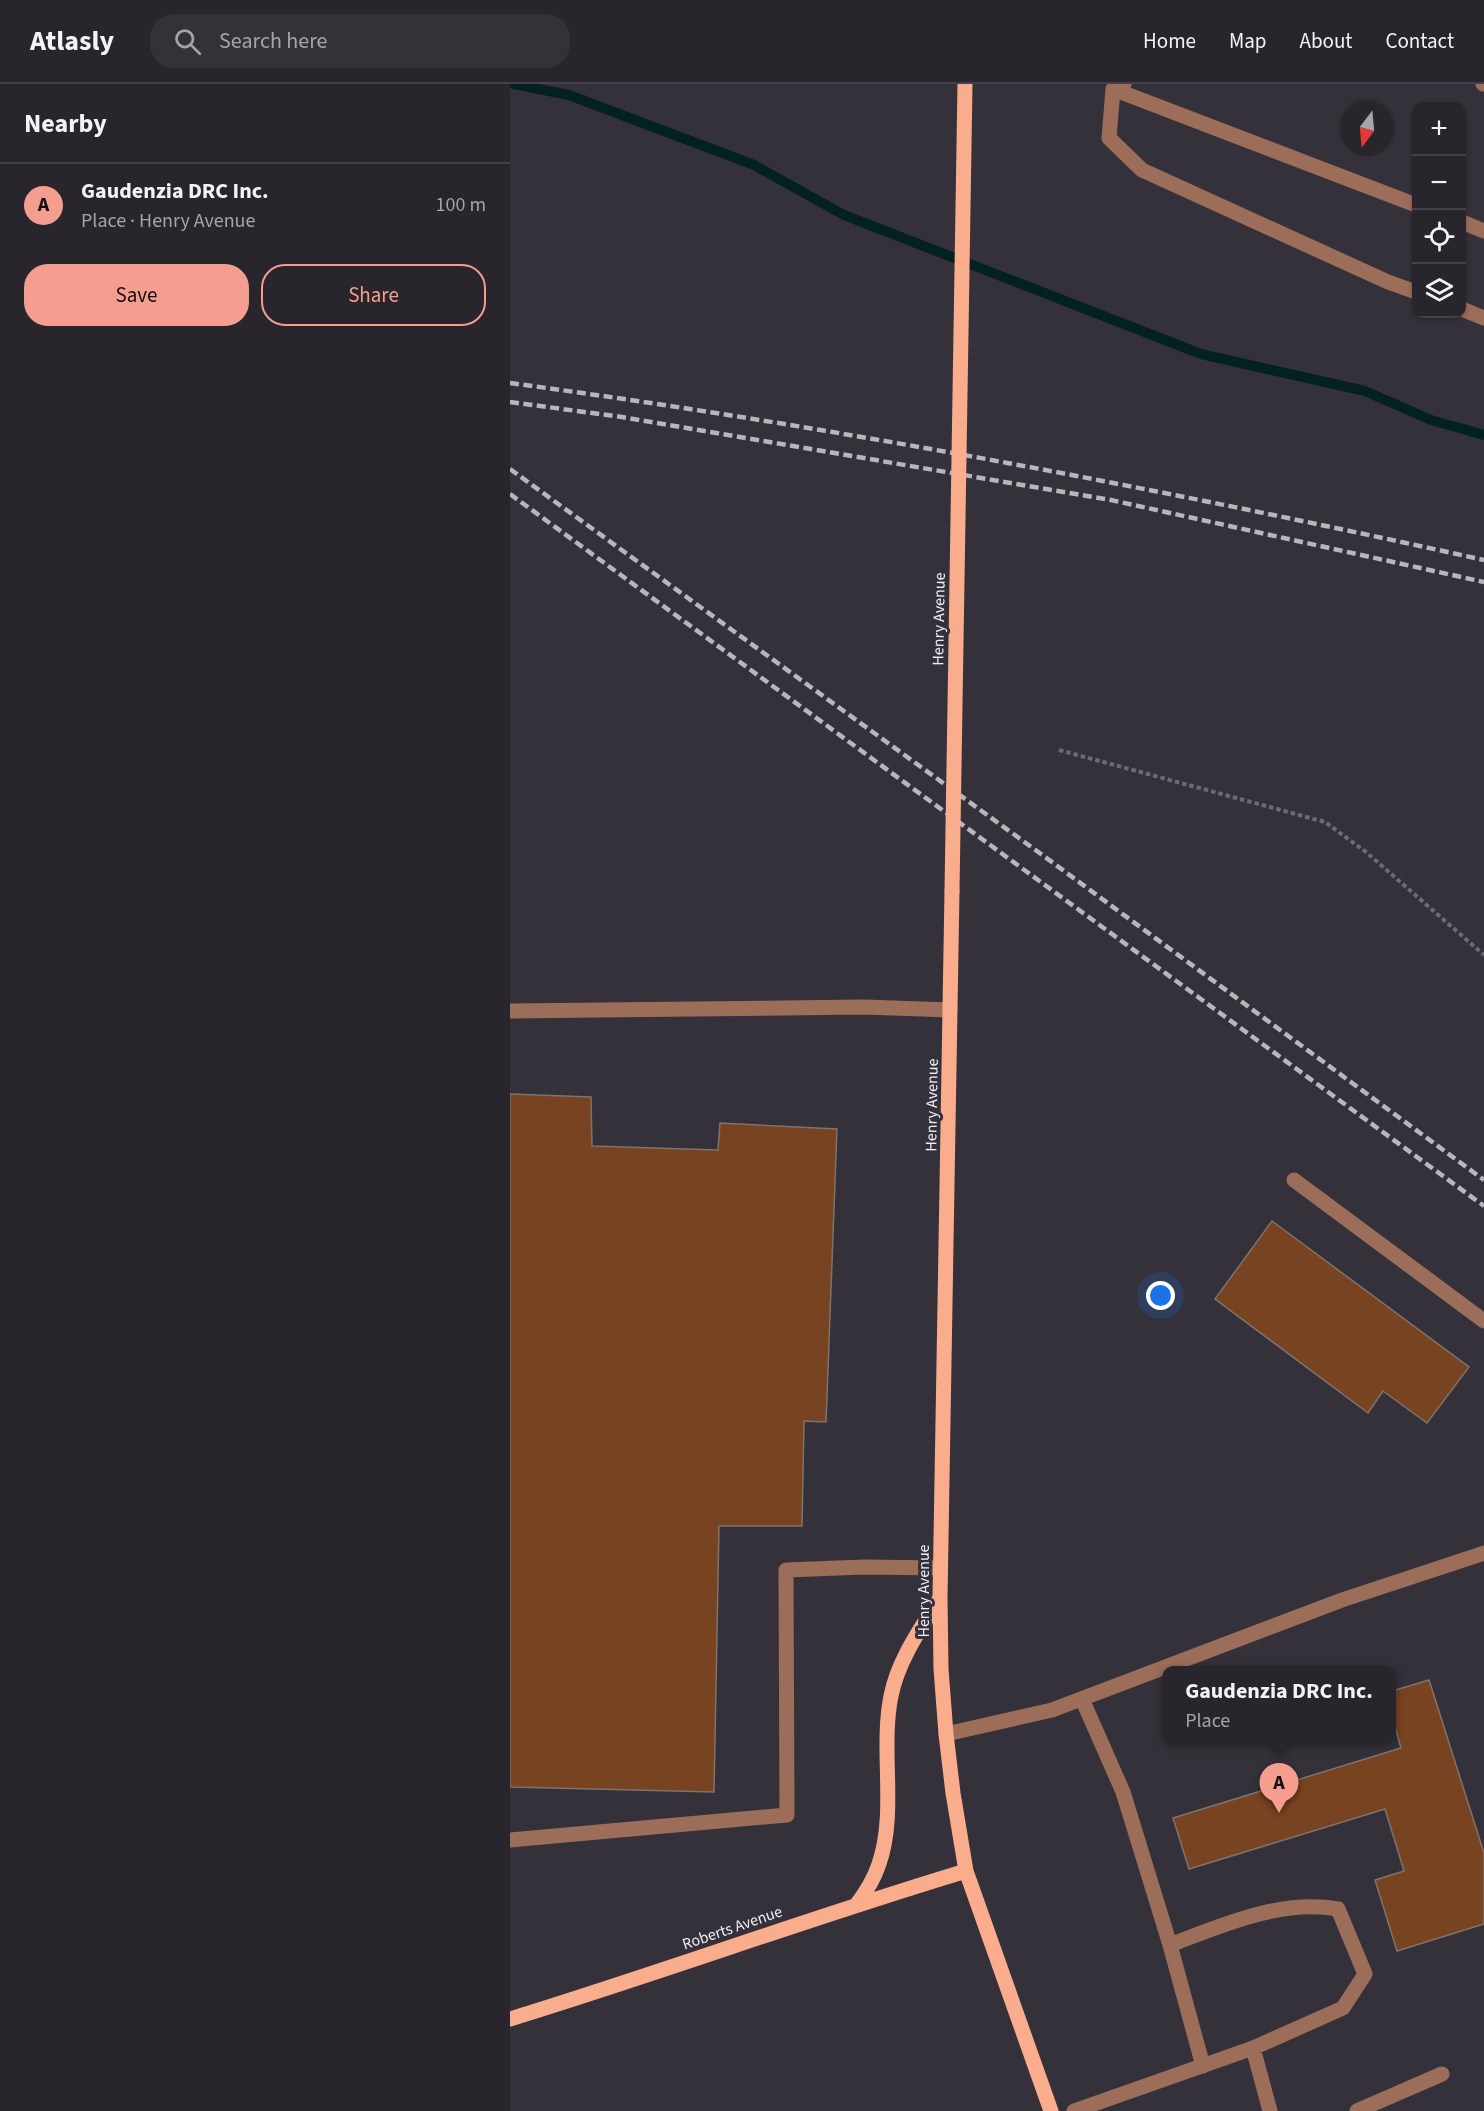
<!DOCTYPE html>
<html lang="en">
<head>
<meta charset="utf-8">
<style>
  body { margin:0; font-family:"Source Sans 3",sans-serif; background:#343138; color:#f1f3f6 }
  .controls { position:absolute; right:18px; top:18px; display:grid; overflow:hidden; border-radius:12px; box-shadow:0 2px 4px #0004 }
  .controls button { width:54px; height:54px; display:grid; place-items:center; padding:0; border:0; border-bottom:2px solid #444248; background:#28252c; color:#f1f3f6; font:30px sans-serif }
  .compass { position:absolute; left:830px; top:18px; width:54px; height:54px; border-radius:50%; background:#28252c; box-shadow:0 2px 4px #0004; rotate:196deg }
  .you { position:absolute; left:651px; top:1212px; width:21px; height:21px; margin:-15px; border:4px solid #fff; border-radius:50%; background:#1a73e8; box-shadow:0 0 0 9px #1a73e833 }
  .badge { display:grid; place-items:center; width:39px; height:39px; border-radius:50%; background:#f59d8e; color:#111; font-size:20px; font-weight:700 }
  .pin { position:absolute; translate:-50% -50px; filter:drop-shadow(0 2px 3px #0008) }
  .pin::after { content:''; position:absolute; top:32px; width:21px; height:18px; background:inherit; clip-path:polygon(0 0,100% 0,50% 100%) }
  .popup { position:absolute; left:652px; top:1582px; width:234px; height:78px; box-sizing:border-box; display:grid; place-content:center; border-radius:12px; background:#28252c; filter:drop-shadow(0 2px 4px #0005); font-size:20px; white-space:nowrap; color:#a5a5a9 }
  .popup b { font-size:22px; color:#f1f3f6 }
  .popup::after { content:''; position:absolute; left:50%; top:100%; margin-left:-12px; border:12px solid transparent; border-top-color:#28252c }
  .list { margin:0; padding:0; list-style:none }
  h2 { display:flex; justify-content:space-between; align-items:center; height:78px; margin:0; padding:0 24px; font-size:26px }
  h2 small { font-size:20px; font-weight:400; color:#a5a5a9 }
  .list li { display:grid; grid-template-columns:39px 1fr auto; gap:18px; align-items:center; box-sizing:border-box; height:84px; padding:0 24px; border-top:2px solid #444248 }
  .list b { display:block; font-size:22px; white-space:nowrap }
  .list p { margin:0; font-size:20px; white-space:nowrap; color:#a5a5a9 }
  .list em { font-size:20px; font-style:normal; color:#a5a5a9 }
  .actions { display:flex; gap:12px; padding:18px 24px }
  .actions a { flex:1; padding:14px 0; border:2px solid #f59d8e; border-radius:24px; text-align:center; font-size:21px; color:#f59d8e }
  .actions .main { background:#f59d8e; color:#111 }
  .icon { flex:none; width:33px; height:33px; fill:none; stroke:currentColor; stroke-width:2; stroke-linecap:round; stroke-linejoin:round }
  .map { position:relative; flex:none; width:974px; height:2027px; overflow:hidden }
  header { display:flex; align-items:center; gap:36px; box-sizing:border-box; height:84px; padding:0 30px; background:#28252c; border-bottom:2px solid #444248 }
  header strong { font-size:28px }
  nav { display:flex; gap:33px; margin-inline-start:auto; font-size:21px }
  .search { width:420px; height:54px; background:#343138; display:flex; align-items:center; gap:15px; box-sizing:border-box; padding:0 21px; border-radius:24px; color:#a5a5a9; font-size:22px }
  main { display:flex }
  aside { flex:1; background:#28252c }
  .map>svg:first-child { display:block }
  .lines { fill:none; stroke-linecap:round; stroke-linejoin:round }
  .stream { stroke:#042122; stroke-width:10 }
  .building { fill:#784321; stroke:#7e736d; stroke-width:1.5 }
  .path { stroke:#6d6a72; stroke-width:4; stroke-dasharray:4.5 3; stroke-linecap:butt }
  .minor { stroke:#9c6e5a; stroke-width:15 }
  .major { stroke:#f9ad8c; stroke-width:15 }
  .rail { stroke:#b8b6bc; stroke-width:4.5; stroke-dasharray:9 4.5; stroke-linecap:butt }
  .major-bridge { stroke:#f9ad8c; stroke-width:15 }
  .labels { text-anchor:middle; stroke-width:6; stroke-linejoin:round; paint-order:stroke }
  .street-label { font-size:16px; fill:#f0eef4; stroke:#35313a }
</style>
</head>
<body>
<header>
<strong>Atlasly</strong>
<div class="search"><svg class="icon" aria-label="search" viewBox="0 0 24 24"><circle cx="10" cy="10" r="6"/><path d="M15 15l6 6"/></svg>Search here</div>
<nav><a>Home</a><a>Map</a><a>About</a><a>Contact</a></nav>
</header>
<main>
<aside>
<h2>Nearby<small></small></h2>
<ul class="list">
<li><span class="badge">A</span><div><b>Gaudenzia DRC Inc.</b><p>Place · Henry Avenue</p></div><em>100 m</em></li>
</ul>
<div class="actions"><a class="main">Save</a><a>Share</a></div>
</aside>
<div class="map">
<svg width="974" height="2027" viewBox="0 0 974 2027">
  <rect width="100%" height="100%" fill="#35313a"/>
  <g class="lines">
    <path class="stream" d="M4,0L59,11L244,81L334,131L691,270L855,307L921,336L974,351"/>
  </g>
  <path class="building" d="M0,1010L81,1013L82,1062L208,1066L210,1039L327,1045L316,1338L294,1337L292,1442H209L204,1708L0,1703Z
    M762,1137L959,1283L917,1339L873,1307L858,1329L705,1215Z
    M919,1596L974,1769V1840L887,1867L865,1796L894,1787L875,1725L679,1785L663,1734L891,1664L882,1632V1607Z"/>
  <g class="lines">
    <path class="path" d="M549,666L815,738L856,768L974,871"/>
    <path class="minor" d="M614,0L603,5L599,54L632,86L878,198L906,208
      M973,0H974
      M603,5L906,121
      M952,138L974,147
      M952,225L974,234
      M0,927L354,923L440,926
      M784,1096L974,1237
      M572,1615L613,1708L660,1861
      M436,1650L542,1626L832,1516L974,1469
      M0,1756L277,1731L276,1486L354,1483L430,1484
      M743,1964L760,2027
      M564,2027L743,1964L833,1924L855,1890L828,1825C770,1815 713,1841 660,1861L693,1982
      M847,2027L932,1990"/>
    <path class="major" d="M442,807L430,1514L431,1585L436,1650L443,1709L456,1787L541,2027
      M347,1820C356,1808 364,1795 369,1780C387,1728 370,1666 381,1612C388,1576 411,1544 430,1514
      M0,1935C153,1888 303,1833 456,1787"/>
    <path class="rail" d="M0,299C327,343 652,405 974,476
      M0,318L112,333L601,416L974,498
      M0,385L531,770L974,1096
      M0,410L974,1122"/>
    <path class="major-bridge" d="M442,807L455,0"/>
  </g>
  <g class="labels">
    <g class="street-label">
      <text transform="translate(428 535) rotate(-89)" y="6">Henry Avenue</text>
      <text transform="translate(421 1021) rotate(-89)" y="6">Henry Avenue</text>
      <text transform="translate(413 1507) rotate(-90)" y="6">Henry Avenue</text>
      <text transform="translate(222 1843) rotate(-19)" y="6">Roberts Avenue</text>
    </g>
  </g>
</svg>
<div class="controls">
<button>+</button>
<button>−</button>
<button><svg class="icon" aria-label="locate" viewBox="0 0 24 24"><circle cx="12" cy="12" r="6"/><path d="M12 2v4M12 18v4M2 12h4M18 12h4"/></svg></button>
<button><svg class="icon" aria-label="layers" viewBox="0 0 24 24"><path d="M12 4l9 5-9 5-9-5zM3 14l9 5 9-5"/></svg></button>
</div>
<svg class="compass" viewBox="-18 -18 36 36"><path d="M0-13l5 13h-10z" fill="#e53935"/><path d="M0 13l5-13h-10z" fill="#a5a5a9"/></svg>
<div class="you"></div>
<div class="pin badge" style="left:769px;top:1729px">A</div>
<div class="popup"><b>Gaudenzia DRC Inc.</b>Place</div>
</div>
</main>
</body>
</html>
